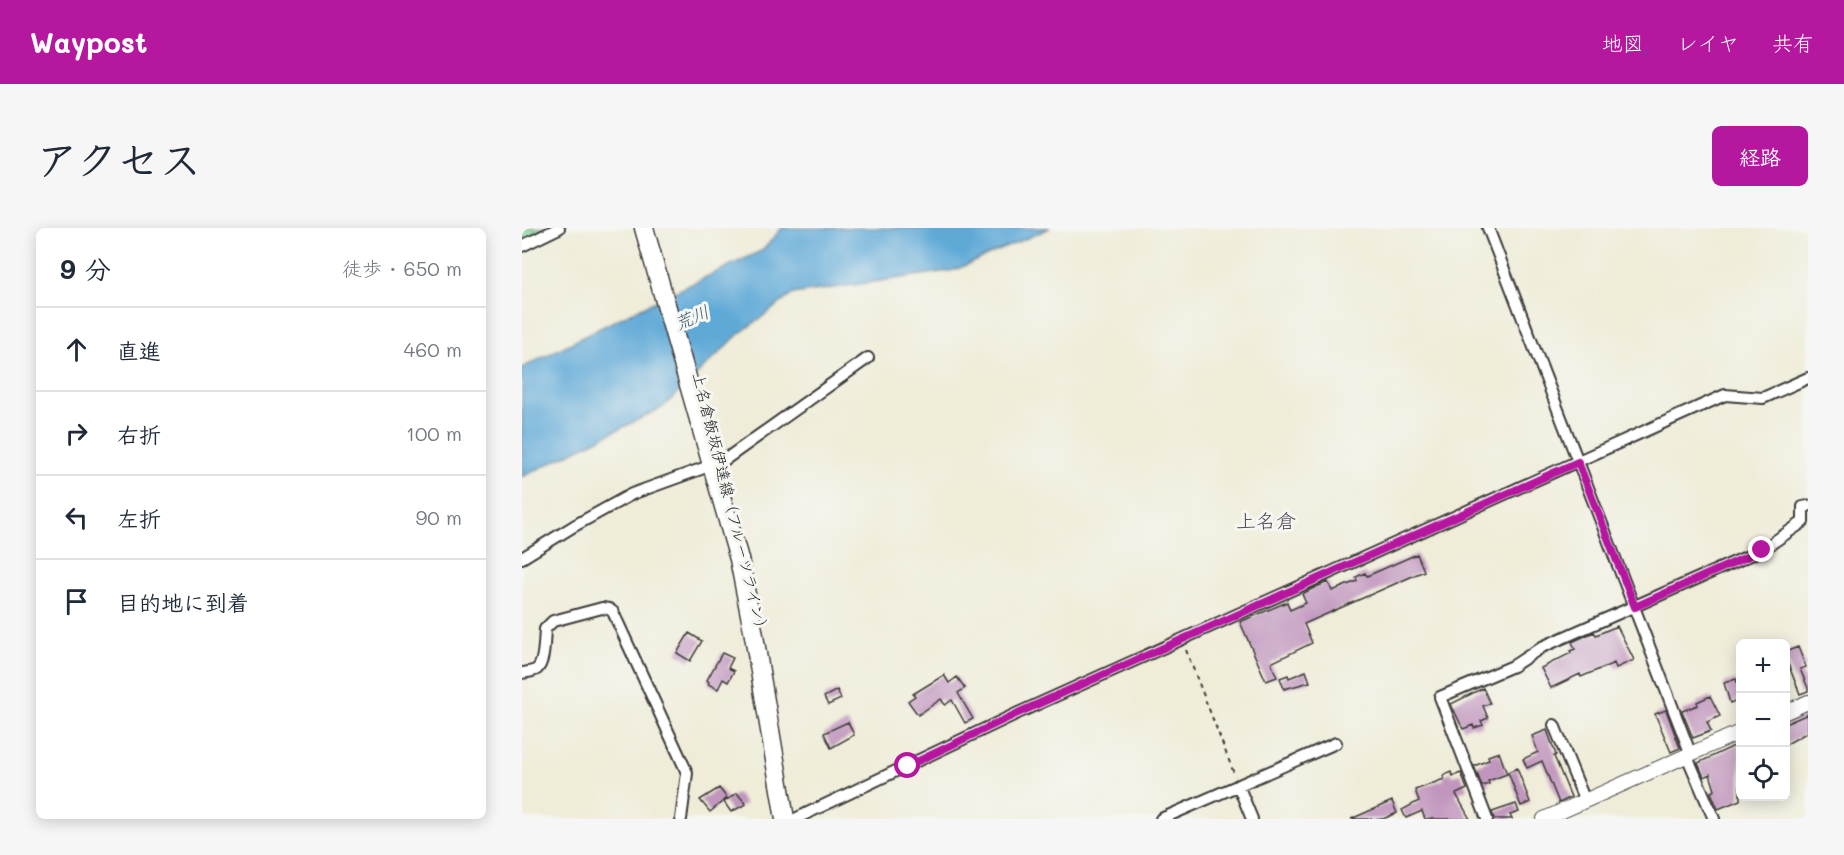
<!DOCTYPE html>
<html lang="ja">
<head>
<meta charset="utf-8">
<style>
  body { margin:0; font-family:Mali,"Klee One",sans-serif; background:#f6f6f7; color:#1f2937 }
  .controls { position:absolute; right:18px; bottom:18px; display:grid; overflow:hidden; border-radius:9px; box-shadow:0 3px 15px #0003 }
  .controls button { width:54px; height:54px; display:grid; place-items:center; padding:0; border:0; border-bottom:2px solid #e0e1e3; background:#fff; color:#1f2937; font:30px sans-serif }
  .stop { position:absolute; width:18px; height:18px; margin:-14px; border:4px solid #b5179e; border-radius:50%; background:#fff }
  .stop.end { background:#b5179e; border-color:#fff; box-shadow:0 2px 6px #0008 }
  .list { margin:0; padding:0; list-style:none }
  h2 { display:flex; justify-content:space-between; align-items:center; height:78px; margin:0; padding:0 24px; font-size:26px }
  h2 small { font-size:20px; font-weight:400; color:#747a83 }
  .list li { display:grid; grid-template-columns:39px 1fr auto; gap:18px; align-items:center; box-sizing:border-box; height:84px; padding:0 24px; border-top:2px solid #e0e1e3 }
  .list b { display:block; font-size:22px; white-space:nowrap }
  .list em { font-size:20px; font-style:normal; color:#747a83 }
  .icon { flex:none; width:33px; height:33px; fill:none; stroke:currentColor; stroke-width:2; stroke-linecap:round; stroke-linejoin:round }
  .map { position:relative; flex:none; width:1286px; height:591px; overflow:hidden; border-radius:9px }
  header { display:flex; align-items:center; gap:36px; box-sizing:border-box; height:84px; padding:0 30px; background:#b5179e; color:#fff }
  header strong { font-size:28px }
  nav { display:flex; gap:33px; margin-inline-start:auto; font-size:21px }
  .intro { display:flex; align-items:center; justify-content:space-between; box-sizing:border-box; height:144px; padding:0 36px }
  h1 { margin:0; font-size:42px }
  .button { padding:15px 27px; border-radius:9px; background:#b5179e; color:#fff; font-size:21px; font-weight:700 }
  main { display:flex; gap:36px; padding:0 36px }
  aside { flex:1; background:#fff; border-radius:9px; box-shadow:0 3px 15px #0003 }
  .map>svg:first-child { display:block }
  .green { fill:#7dd498; stroke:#4c785a; stroke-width:1.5 }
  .water { fill:#5fa9d7; stroke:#3e627a; stroke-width:1.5 }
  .building { fill:#c196be }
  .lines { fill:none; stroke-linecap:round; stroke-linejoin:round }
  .minor-casing { stroke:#3c3b38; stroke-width:14 }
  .tertiary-casing { stroke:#3c3b38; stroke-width:16 }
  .primary-casing { stroke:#3c3b38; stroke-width:21 }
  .path { stroke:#3c3b38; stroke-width:2; stroke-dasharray:4.5 4.5; stroke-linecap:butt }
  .minor { stroke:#fff; stroke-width:10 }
  .tertiary { stroke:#fff; stroke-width:14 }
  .primary { stroke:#fff; stroke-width:18 }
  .route { stroke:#b5179e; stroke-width:8 }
  .labels { text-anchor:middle; stroke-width:6; stroke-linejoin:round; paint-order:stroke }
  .street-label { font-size:16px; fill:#1c1c1c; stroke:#f6f6f2 }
  .water-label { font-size:18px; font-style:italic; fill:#3a5b70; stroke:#f6f6f2 }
  .quarter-label { font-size:20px; fill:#564755; stroke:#f6f6f2 }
</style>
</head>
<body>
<header>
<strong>Waypost</strong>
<nav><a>地図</a><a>レイヤ</a><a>共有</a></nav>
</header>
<div class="intro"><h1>アクセス</h1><a class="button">経路</a></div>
<main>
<aside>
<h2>9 分<small>徒歩 · 650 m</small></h2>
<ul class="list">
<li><svg class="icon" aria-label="ahead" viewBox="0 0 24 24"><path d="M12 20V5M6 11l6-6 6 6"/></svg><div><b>直進</b></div><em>460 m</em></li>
<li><svg class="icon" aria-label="right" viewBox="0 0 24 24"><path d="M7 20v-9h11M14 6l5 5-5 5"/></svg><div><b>右折</b></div><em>100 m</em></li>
<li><svg class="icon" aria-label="left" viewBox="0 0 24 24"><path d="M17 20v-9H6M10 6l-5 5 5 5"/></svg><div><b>左折</b></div><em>90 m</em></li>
<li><svg class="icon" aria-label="arrive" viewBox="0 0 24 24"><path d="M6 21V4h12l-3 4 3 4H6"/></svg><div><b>目的地に到着</b></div></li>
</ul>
</aside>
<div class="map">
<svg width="1286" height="591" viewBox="0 0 1286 591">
  <rect width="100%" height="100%" fill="#f6f6f2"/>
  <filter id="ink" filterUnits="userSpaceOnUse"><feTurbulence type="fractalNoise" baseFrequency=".0167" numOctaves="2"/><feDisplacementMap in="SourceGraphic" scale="12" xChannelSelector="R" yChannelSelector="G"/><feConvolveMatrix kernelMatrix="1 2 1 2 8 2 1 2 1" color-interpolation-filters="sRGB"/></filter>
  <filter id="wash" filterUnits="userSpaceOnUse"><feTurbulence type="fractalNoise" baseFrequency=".008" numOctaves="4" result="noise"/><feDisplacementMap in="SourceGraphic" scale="24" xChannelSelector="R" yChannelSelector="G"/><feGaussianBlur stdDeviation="1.35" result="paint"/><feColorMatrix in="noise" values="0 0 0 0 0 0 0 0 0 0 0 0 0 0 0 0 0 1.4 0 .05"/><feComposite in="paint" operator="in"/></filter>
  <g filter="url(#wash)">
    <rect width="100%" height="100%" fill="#efecd8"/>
    <path class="green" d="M0,0H28L0,14Z"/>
    <path class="water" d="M260,0H528L433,42L271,66L217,106L140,180L0,249V140L92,93L241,22Z"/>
    <g id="blocks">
      <path class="building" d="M895,326L902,343L782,396L790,415L749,435L755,449L744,453L718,394L765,374L768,382L784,375L780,366L794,359L806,354L810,363L835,353L834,349L843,345L845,348Z
        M1095,398L1112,432L1094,440L1092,435L1059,449L1058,446L1029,460L1019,440L1049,425L1048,423L1053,421L1050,414L1072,404L1074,407Z
        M167,405L180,413L168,433L155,425Z
        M1276,419L1284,439L1278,441L1286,460V463L1278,466L1263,428V424Z
        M200,425L211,430L206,440L212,443L206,454L201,451L196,461L186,456L187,454L185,452Z
        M784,443L788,454L762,461L758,450L766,447L767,450Z
        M422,447L427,455L435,449L443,460L436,465L451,491L443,495L430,472L423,477L419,471L396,487L386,473L393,468L391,466Z
        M1214,451L1218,463V471L1208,475L1202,455Z
        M961,460L968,475L961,478L966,490L959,493L961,497L952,500L951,497L941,501L929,476Z
        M315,462L319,471L306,477L302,469Z
        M1188,468L1198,488L1185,494L1189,503L1171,510L1160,483L1176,477L1175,474Z
        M1144,482L1158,520L1149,524L1133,486Z
        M1286,486V504L1263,517V496Z
        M326,494L332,507L309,520L302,505Z
        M1025,502L1034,527L1032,528L1049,569L1037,575L1020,533L1005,540L1001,531L1016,524L1010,508Z
        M1216,516L1218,521V572L1196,581L1189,564L1193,562L1188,546L1182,549L1176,535Z
        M977,524L985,546L966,553L967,556L960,558L952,538L967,532L966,528Z
        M995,540L1008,574L999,578L986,544Z
        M929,544L931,548L939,545L945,561L934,566L948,591H903L900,583L884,590L880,582L897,573L893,562L922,551L921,548Z
        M197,560L205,570L188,584L178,572Z
        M215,565L224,576L209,584L202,574Z
        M870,573L875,585L861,591H829Z
        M994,576L997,584L988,587L990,591H972L970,584Z"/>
    </g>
  </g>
  <g filter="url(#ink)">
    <use href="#blocks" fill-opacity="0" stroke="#3c3b38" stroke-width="1.5"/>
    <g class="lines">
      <defs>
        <path id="minor" d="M966,0L1169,527
          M0,18L37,0
          M0,330L52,298L110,266L201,233L346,130
          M0,445C5,444 11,444 15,441C23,434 22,411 23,401L31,393L80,380L87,381L91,384L162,538L165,545L159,591
          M1032,497L1063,573
          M1165,528L1192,591
          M716,557L730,591
          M273,591L496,485L1203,167L1241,170L1286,150
          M639,591L814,515
          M965,591L918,469L991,438L1020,419L1240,322L1281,294V279L1286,278"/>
        <path id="tertiary" d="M1264,484L1286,474
          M1022,591L1218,504"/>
        <path id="primary" d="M122,0L217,331L231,402L263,591"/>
      </defs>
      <use href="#minor" class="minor-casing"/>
      <use href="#tertiary" class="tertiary-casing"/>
      <use href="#primary" class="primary-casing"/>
      <path class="path" d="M664,422L713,548"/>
      <use href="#minor" class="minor"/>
      <use href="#tertiary" class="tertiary"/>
      <use href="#primary" class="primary"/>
    </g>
  </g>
  <g class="lines" filter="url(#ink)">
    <path class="route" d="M386,538L496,485L1056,234L1113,379L1240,322"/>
  </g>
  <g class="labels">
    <g class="street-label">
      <text transform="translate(209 276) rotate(76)" y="6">上名倉飯坂伊達線（フルーツライン）</text>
    </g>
    <g class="water-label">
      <text transform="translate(170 90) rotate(-23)" y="6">荒川</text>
    </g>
    <g class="quarter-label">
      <text x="744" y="300">上名倉</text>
    </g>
  </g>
</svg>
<div class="controls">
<button>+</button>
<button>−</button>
<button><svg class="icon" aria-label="locate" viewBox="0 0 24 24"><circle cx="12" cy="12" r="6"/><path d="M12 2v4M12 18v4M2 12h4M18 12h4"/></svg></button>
</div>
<div class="stop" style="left:386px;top:538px"></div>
<div class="stop end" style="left:1240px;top:322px"></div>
</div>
</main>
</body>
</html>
